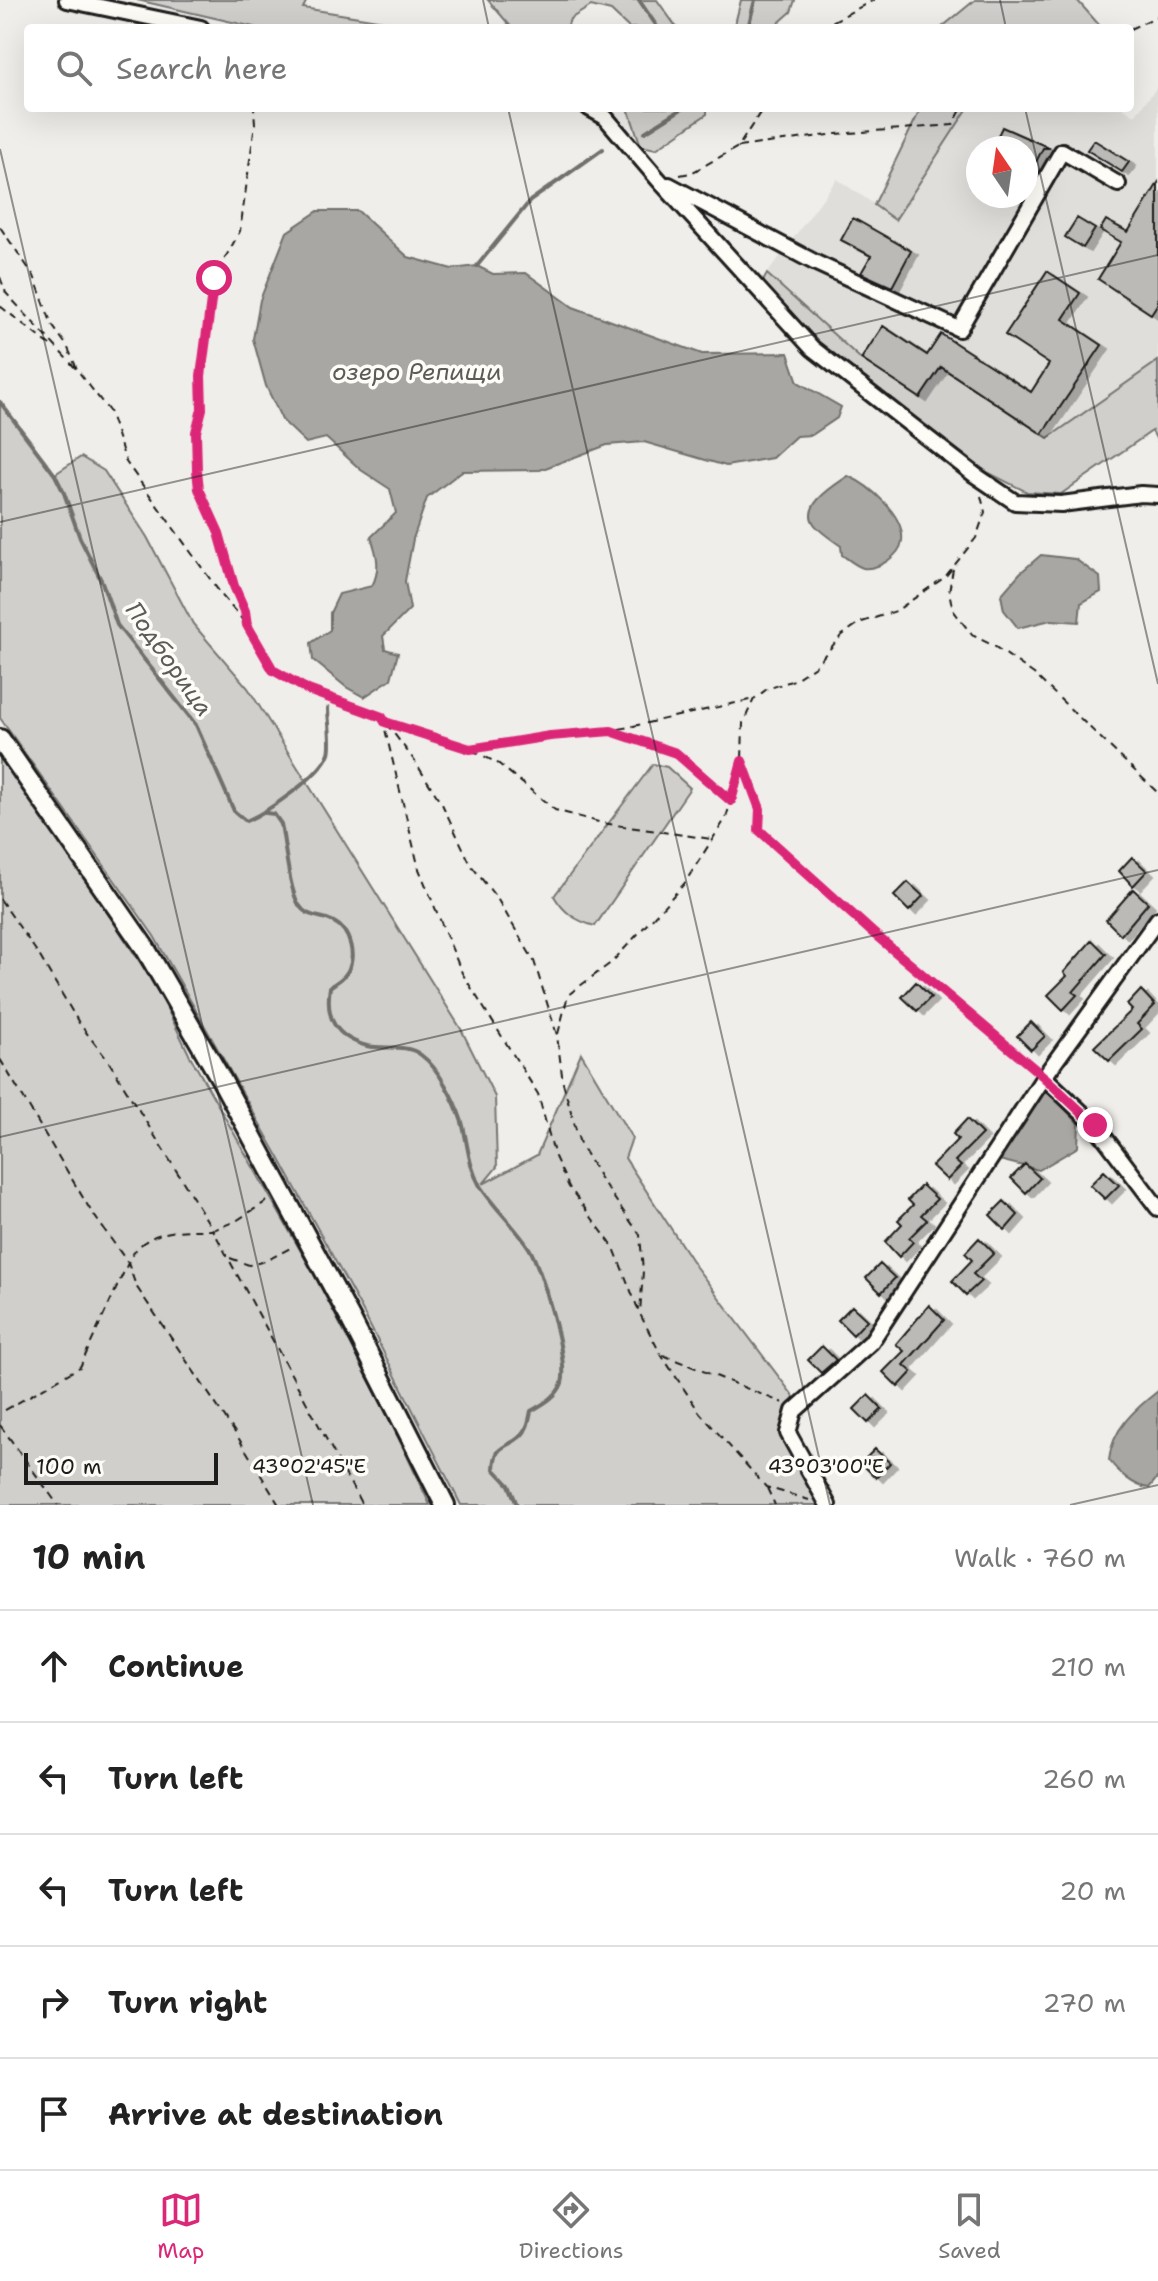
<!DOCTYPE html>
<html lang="en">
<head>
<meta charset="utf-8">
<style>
  body { margin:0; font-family:"Shantell Sans",sans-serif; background:#f6f6f6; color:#222 }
  .compass { position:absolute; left:966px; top:136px; width:72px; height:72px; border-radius:50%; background:#fff; box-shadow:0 8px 32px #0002; rotate:347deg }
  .scale { position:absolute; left:24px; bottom:20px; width:194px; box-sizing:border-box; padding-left:8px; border:4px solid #1c1c1c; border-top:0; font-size:22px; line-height:28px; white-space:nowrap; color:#1c1c1c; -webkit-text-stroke:6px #fdfcf7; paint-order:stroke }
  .stop { position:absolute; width:24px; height:24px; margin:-18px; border:6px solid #db2777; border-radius:50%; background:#fff }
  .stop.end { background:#db2777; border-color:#fff; box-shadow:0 2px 8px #0008 }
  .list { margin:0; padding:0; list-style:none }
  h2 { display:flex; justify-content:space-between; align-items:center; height:104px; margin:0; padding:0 32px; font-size:34px }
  h2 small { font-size:26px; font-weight:400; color:#767676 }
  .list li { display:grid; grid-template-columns:52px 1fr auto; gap:24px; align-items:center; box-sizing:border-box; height:112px; padding:0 32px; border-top:2px solid #e0e0e0 }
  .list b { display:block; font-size:30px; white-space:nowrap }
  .list em { font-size:26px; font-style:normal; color:#767676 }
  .icon { flex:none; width:44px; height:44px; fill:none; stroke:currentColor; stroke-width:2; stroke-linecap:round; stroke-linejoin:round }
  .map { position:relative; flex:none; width:1158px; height:1505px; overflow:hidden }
  .search { position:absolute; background:#fff; box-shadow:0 8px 32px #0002; left:24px; right:24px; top:24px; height:88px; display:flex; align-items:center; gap:20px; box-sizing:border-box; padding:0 28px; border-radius:8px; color:#767676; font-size:30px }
  .sheet { height:664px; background:#fff }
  nav { display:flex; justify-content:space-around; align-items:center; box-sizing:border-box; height:112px; border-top:2px solid #e0e0e0; background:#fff; font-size:22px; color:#767676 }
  nav a { display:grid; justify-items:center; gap:4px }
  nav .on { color:#db2777 }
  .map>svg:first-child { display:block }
  .built { fill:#e0deda; fill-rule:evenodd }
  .green { fill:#d0cfcc; stroke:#767674; stroke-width:2 }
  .water { fill:#a8a7a3; stroke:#706f6d; stroke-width:2 }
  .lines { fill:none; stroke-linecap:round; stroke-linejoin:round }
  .stream { stroke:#706f6d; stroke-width:4 }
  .building { fill:#bbbab6; stroke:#1c1c1c; stroke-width:2; filter:url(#shadow) }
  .minor-casing { stroke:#1c1c1c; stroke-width:20 }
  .major-casing { stroke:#1c1c1c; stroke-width:24 }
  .path { stroke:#1c1c1c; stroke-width:2; stroke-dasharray:8 6; stroke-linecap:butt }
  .minor { stroke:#fdfcf7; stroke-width:14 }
  .major { stroke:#fdfcf7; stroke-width:18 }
  .route { stroke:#db2777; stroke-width:10 }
  .ticks { fill:none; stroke:#1c1c1c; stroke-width:2; stroke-opacity:0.45 }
  .labels { text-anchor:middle; stroke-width:7; stroke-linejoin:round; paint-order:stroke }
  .water-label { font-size:24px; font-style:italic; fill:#5b5b59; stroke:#fdfcf7 }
  .ticks-label { font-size:20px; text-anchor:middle; fill:#1c1c1c; stroke:#fdfcf7; stroke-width:7; stroke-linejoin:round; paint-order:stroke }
</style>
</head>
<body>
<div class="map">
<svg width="1158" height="1505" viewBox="0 0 1158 1505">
  <defs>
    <filter id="shadow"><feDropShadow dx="7" dy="4" stdDeviation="0" flood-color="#0004"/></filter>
  </defs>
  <rect width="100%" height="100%" fill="#f0eeea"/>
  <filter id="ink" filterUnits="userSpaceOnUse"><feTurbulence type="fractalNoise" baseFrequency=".0125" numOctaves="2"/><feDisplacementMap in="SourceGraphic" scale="16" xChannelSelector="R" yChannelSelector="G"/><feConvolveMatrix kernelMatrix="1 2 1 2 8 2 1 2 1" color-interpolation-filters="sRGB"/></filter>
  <g filter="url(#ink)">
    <path class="built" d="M1158,86V361L1048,438L940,368L920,398L861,359L767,274L837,179L896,219L968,108H1124L1135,115ZM978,148H1026V196H978Z"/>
    <path class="green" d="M137,0H307L303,8L427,28H258Z
      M488,0H657L677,28H629L611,11L591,6L570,19L567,28H512Z
      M741,0H795L791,12L773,28H734Z
      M975,0H1077L1100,26L1098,28H941Z
      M628,108H707V114L656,149L641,146Z
      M921,108H968L895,220L874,205Z
      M767,274L861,359L920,397L941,367L1048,438L1158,361V442L1152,431L1061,494L1027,492L987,472L819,346L761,285Z
      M0,402L55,474L81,457L104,471L147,537L193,624L248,688L461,1029L495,1097L497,1167L483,1184L537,1155L581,1053L632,1138L625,1158L696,1267L794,1397L786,1435L824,1505H461L363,1312L278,1156L154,936L0,718Z
      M0,757L73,861L157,988L189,1054L316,1278L393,1426L430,1505H0Z
      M653,764L667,767L690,788L595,926C576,921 564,913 554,896Z"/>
    <path class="water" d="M318,211H358L408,257L452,269L477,266L493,274L526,273L573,307L702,354L788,353L798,382L841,407L837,418L812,435L796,436L772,458L726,466L644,442L607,445L540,470L462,471L427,498L413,539L405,581L410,609L383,636L385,649L398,653L391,679L364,697L346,687L313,660L311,643L330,630V613L339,594L372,586C381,569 377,554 371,537L396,513L390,489L361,470L326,438L306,443L282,420L266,386L253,339L260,300L287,232Z
      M848,476C869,485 905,515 902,541C900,556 878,570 863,568C856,566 848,559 842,555L841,546C833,540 821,533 815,525C799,506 835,485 848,476Z
      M1041,555L1075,559L1100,577L1101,592L1081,603L1079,622L1051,620L1018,628L1004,610L1001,595L1020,573Z
      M1047,1090L1079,1124L1078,1147L1039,1170L999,1160L998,1153L1039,1091Z
      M1158,1391V1477L1149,1488C1134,1487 1118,1472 1109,1460C1112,1429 1135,1409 1158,1391Z"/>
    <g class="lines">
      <path class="stream" d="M639,0L658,28
        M748,28L755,0
        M645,132L683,108
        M477,266L530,201L603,149
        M0,402L55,475L64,493L80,538L102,582L117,625L196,725L234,811L246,821C267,812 321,776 329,753C332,744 328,719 328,708
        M266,813L274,814L281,824C285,844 289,889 299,905C307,918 320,915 332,921C351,930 358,959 345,975C341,980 335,983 330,987C325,1018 335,1037 367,1046C384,1050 406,1043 421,1055C439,1068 455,1101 462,1122C468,1144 468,1165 480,1186C494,1208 515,1226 529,1248C542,1269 569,1361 562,1383C557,1397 543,1404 531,1411C529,1420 528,1429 521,1436C505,1450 495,1443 494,1469L509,1485L517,1505"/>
    </g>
    <path class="building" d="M1002,127L1050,148H1043L1034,166L1026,162V148H992Z
      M1094,140L1129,162L1122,172L1087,150Z
      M1158,183V303L1151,314L1098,279L1121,242L1100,230L1106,220L1128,232Z
      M853,218L911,251L892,287L861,273L871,256L841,240Z
      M1077,218L1095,229L1083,248L1065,237Z
      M1047,271L1080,293L1063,319L1102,345L1042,434L941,367L920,398L861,359L883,326L927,355L941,334L1031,392L1049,364L1005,335Z
      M1132,857L1147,871L1133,886L1119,871Z
      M908,882L923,896L909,911L894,896Z
      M1133,889L1148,903L1121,935L1106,920Z
      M1092,940L1106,954L1073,992L1077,995L1063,1010L1048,995L1067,976L1064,972Z
      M916,982L931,997L917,1011L902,997Z
      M1141,990L1155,1005L1137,1024L1142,1029L1109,1061L1094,1047L1132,1010L1127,1005Z
      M1031,1022L1045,1036L1031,1050L1017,1036Z
      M967,1119L982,1134L955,1161L961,1166L947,1180L932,1166L958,1139L953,1134Z
      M1025,1164L1040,1178L1026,1193L1011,1178Z
      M1104,1171L1119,1185L1105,1199L1090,1185Z
      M922,1185L937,1199L921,1215L927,1220L909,1238L913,1242L899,1257L885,1242L902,1224L898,1220L913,1205L908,1200Z
      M1004,1201L1018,1215L1005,1230L990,1215Z
      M979,1238L994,1253L973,1274L981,1281L966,1295L952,1281L972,1260L965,1253Z
      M880,1264L895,1278L881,1293L866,1278Z
      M929,1305L944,1320L904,1365L912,1372L898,1387L883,1372L904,1351L896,1344Z
      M852,1306L867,1320L853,1335L838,1320Z
      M822,1346L836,1360L821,1373L808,1360Z
      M868,1395L882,1409L868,1423L854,1409Z
      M875,1449L890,1463L876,1478L861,1463Z"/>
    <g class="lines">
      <defs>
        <path id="minor" d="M67,0L201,28
          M589,108L605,117L658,179L812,348L975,475L1015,502L1061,504L1141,494L1158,495
          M669,185L816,263L959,329L1062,151L1118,184
          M1044,1077L1095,1125L1158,1208
          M828,1505L788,1433L794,1411L871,1342L1044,1077L1158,919"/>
        <path id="major" d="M0,739L145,948L221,1079L351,1320L445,1505"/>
      </defs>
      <use href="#minor" class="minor-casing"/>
      <use href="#major" class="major-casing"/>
      <path class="path" d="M820,28L874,0
        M1130,29L1158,16
        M738,147L836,134L953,125L962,108
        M680,175L691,173L738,147L763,108
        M0,227L34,276L52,325L67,346L77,369
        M0,277L6,293L78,371L109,411L126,462L223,597L247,625L273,670L308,690L382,717L419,869L462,973L538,1094L555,1157L569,1187L614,1248L640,1314L660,1353L700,1413L766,1487L809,1500
        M0,306L50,345
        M981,496L985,512L976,538L945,577L896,611L859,623L841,636L815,666L794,680L767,689L754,699L743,723L742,761L760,809L759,830L872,932L1034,1068
        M953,569L949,592L953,610L972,635L994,646L1034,674L1158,793
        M246,624L245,611L234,586L219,533L199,489L196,432L202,409L201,376L214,278L240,231L255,124L254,108
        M386,723L414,760L442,804L471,865L498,900L534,961L557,1035L563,1083L580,1144L600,1178L640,1235L643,1271L640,1313
        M386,723L470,749L550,736L611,731L754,699
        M614,732L676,753L730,800
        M472,750L499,764L555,810L602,823L711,839
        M0,899L39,955L79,1023L109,1062L213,1230L236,1221L267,1201
        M558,1034L568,995L612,962L684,884L726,818L742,762
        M0,1059L91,1211L128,1263L80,1367L0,1413
        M230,1258L249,1265L266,1261L294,1246
        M663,1355L783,1403
        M0,1425L58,1505
        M767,1488L775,1505
        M279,1505L236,1434L136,1286L128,1263C143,1228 180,1230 213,1230L362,1505"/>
      <use href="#minor" class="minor"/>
      <use href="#major" class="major"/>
    </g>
  </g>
  <g class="lines" filter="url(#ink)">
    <path class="route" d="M214,278L201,376L202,409L196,432L197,470L199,489L219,533L234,586L245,611L247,625L273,670L308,690L382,717L385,722L470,749L550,736L611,731L676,753L731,801L742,761L760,809L759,830L872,932L1044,1077L1095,1125"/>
  </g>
  <path class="ticks" d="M483,0L489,28M1000,0L1006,28M508,108L830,1505M1025,108L1158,684M0,149L313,1505M0,522L1158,255M0,1137L1158,870M1070,1505L1158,1485"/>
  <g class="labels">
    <g class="water-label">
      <text x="417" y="380">озеро Репищи</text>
      <text transform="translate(169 659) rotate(55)" y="8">Подборица</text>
    </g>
  </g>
  <g class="ticks-label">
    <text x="309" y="1473">43°02'45"E</text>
    <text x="826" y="1473">43°03'00"E</text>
  </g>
</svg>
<svg class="compass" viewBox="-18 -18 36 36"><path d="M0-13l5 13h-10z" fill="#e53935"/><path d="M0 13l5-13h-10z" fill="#767676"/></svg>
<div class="scale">100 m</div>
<div class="stop" style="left:214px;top:278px"></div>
<div class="stop end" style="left:1095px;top:1125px"></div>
<div class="search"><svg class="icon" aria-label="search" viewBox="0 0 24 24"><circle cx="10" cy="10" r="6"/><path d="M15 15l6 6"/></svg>Search here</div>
</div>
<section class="sheet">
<h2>10 min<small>Walk · 760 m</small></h2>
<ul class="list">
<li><svg class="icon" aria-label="ahead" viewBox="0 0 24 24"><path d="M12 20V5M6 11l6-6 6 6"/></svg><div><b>Continue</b></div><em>210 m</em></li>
<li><svg class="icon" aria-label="left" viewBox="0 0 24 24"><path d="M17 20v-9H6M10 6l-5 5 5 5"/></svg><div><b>Turn left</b></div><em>260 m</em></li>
<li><svg class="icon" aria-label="left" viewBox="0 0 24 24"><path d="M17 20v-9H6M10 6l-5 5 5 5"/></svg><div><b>Turn left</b></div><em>20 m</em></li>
<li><svg class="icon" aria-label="right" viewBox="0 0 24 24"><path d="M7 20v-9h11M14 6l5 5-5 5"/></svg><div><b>Turn right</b></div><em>270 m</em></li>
<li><svg class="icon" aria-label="arrive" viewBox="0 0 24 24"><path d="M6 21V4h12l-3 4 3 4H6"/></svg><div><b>Arrive at destination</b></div></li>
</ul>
</section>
<nav>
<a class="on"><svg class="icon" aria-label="map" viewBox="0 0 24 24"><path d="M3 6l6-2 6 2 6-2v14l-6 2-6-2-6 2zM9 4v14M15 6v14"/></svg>Map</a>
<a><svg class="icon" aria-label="directions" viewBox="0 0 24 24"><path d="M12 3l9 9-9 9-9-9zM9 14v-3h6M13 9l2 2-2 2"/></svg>Directions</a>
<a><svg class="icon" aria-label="saved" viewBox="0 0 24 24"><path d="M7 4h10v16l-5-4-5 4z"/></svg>Saved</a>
</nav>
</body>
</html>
